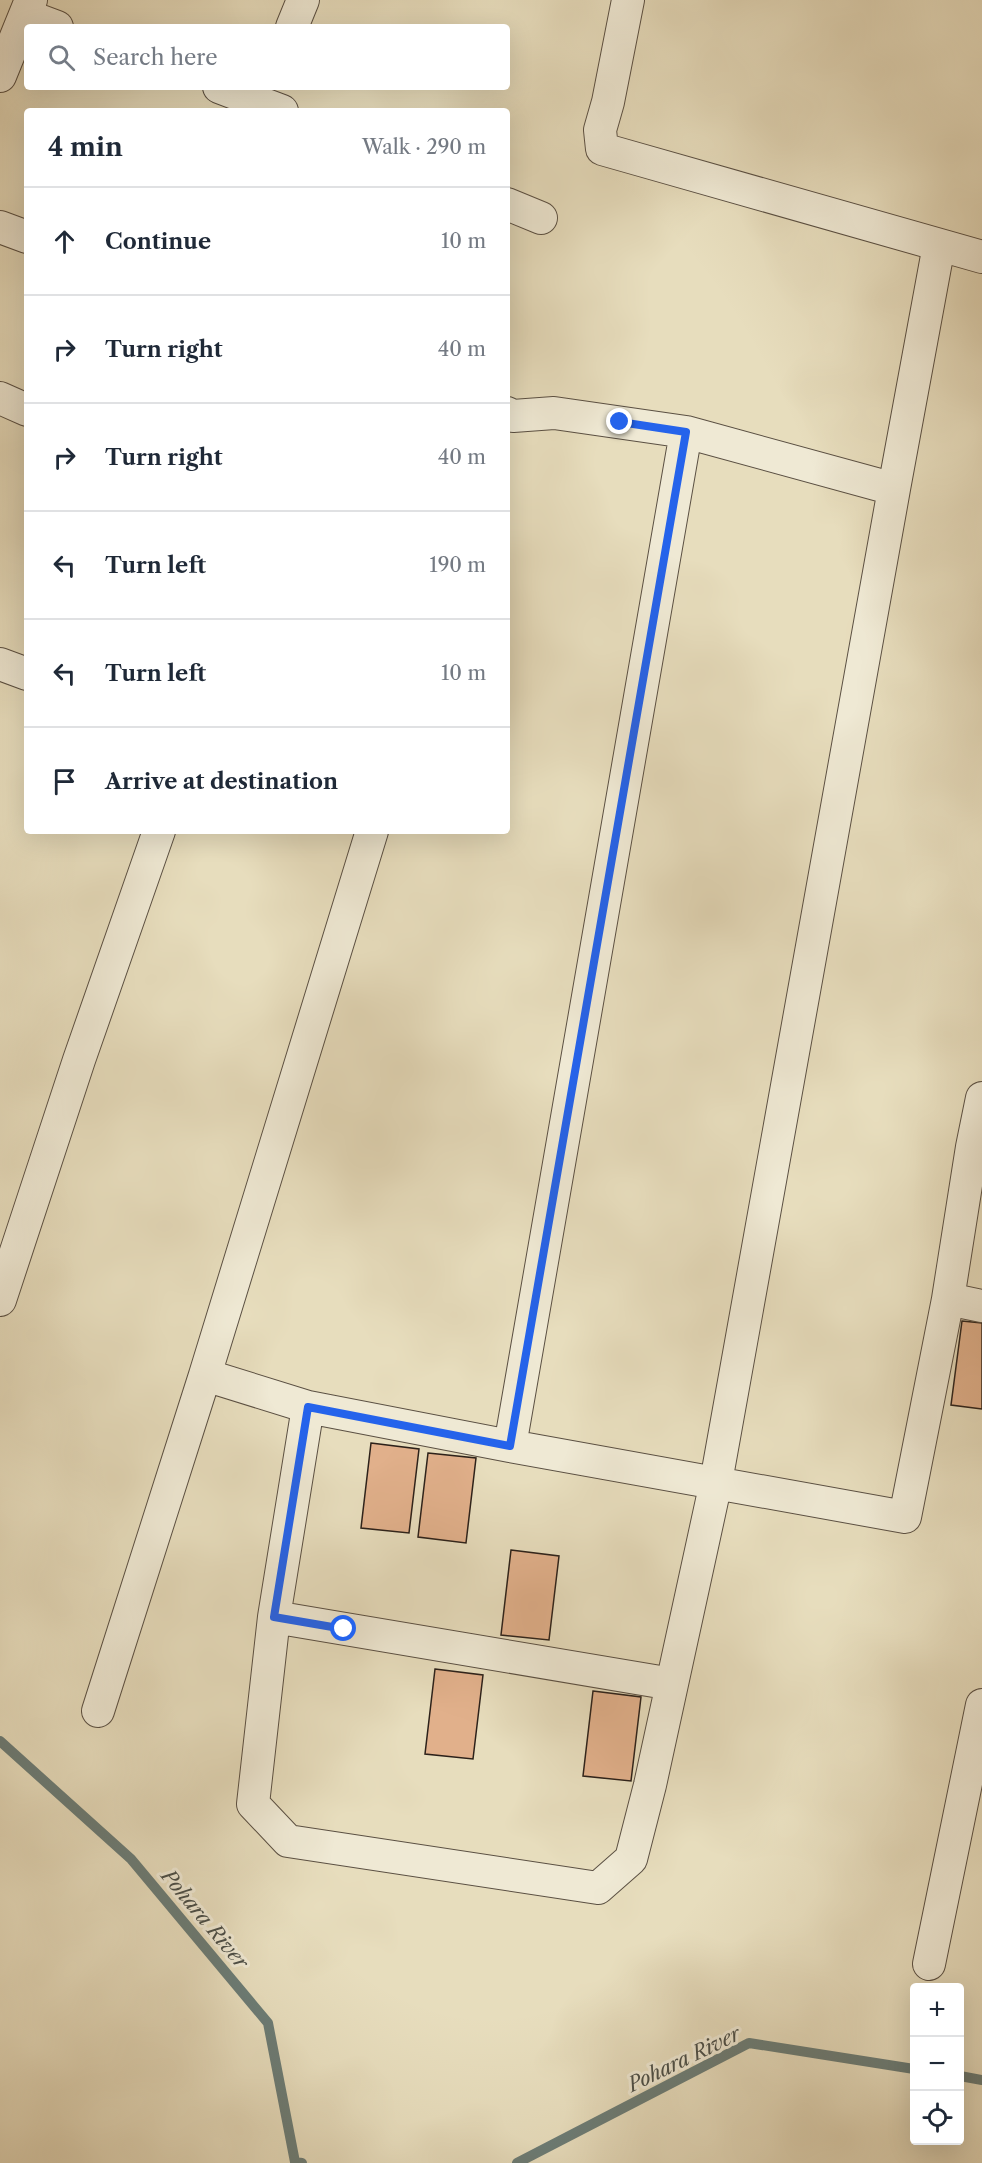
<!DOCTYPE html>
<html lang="en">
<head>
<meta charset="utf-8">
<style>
  body { margin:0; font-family:"Libre Caslon Text",serif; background:#f2f2f3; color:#1f2937 }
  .controls { position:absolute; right:18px; bottom:18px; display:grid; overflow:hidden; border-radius:6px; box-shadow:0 6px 24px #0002 }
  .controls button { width:54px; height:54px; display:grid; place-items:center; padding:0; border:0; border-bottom:2px solid #e0e1e3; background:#fff; color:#1f2937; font:30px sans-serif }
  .stop { position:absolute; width:18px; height:18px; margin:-14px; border:4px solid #2563eb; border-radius:50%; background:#fff }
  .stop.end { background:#2563eb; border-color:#fff; box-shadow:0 2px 6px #0008 }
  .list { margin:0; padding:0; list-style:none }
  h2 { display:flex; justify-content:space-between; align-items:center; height:78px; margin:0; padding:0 24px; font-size:26px }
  h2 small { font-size:20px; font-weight:400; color:#747a83 }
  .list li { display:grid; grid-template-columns:39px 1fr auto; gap:18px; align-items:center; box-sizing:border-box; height:108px; padding:0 24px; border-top:2px solid #e0e1e3 }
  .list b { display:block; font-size:22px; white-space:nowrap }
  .list em { font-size:20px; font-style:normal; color:#747a83 }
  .icon { flex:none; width:33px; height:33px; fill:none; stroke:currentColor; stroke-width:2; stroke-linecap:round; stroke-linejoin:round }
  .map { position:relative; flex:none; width:982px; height:2163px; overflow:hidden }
  .search { position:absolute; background:#fff; box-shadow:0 6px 24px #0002; left:24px; top:24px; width:486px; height:66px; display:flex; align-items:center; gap:15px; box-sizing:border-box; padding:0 21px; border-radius:6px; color:#747a83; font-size:22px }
  .panel { position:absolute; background:#fff; box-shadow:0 6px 24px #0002; left:24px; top:108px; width:486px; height:726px; border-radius:6px }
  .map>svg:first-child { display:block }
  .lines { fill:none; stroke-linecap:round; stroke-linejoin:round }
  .stream { stroke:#6c7d77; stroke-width:10 }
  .building { fill:#e1b08b; stroke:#2c211a; stroke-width:1.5 }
  .street-casing { stroke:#5b5043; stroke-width:34 }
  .street { stroke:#efe9d4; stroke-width:32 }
  .route { stroke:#2563eb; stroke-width:8 }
  .labels { text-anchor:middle; stroke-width:6; stroke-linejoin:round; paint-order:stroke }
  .water-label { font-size:20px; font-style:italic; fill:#4c4f48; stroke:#efe9d4 }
</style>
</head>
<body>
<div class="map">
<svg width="982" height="2163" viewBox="0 0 982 2163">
  <rect width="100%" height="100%" fill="#e7ddbd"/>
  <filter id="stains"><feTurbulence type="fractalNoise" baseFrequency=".00333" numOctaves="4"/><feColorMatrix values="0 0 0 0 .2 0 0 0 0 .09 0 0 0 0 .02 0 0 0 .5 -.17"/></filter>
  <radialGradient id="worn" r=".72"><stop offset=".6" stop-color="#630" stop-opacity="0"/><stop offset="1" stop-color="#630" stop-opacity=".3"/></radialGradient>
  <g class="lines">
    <path class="stream" d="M0,1741L131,1859L268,2023L295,2162L302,2163
      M960,2076L982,2080
      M517,2163L749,2043L914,2069"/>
  </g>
  <path class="building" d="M962,1321L982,1323V1409L951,1405Z
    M371,1443L419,1449L409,1533L361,1528Z
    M428,1453L476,1458L466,1543L418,1537Z
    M511,1550L559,1556L549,1640L501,1635Z
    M435,1669L483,1675L473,1759L425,1754Z
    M593,1691L641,1697L631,1781L583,1776Z"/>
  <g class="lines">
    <defs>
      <path id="street" d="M628,0L608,102L600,130L602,149L982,257
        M25,15L57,27
        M292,27L303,0
        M0,76L31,0
        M219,87L282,111
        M507,204L541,218
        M0,227L27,237
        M0,398L27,410
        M507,413L513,416L554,413L686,432
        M0,664L27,674
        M372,831L205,1375L308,1407L510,1446L905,1517L948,1299L982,1306
        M948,1299L972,1147L982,1098
        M0,1300L79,1060L159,831
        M308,1407L274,1617L253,1804L288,1841L598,1888L631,1859L650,1785L716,1482L894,489L939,245
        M510,1446L686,432L894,489
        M274,1617L672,1684
        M98,1711L205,1375
        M929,1964L982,1705"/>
    </defs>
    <use href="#street" class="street-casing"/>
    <use href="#street" class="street"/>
  </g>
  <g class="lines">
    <path class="route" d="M344,1629L274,1617L308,1407L510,1446L686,432L620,422"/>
  </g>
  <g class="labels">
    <g class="water-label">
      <text transform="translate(205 1919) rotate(50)" y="7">Pohara River</text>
      <text transform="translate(684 2059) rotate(-26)" y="7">Pohara River</text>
    </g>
  </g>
  <rect width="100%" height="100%" filter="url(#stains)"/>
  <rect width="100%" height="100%" fill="url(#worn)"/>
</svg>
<div class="controls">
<button>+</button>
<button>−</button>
<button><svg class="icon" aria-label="locate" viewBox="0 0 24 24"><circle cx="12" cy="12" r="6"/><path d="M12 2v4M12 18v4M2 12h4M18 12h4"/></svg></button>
</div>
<div class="stop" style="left:344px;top:1629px"></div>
<div class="stop end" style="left:620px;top:422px"></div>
<div class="search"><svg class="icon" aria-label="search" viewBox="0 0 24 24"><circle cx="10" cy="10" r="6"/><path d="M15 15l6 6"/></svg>Search here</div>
<section class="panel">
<h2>4 min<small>Walk · 290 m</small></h2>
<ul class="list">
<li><svg class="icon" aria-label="ahead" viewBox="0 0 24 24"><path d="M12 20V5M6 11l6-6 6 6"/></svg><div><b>Continue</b></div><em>10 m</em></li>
<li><svg class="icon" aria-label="right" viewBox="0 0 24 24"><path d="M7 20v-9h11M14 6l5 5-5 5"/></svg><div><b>Turn right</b></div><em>40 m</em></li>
<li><svg class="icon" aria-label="right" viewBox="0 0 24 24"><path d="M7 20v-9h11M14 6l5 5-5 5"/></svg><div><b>Turn right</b></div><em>40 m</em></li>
<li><svg class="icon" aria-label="left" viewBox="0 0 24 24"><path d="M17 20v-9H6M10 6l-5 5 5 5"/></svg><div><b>Turn left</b></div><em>190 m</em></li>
<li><svg class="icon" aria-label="left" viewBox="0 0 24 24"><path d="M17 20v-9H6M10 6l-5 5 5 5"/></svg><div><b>Turn left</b></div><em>10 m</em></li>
<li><svg class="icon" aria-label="arrive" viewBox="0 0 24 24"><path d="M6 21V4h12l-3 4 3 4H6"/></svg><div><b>Arrive at destination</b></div></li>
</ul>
</section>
</div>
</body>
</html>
